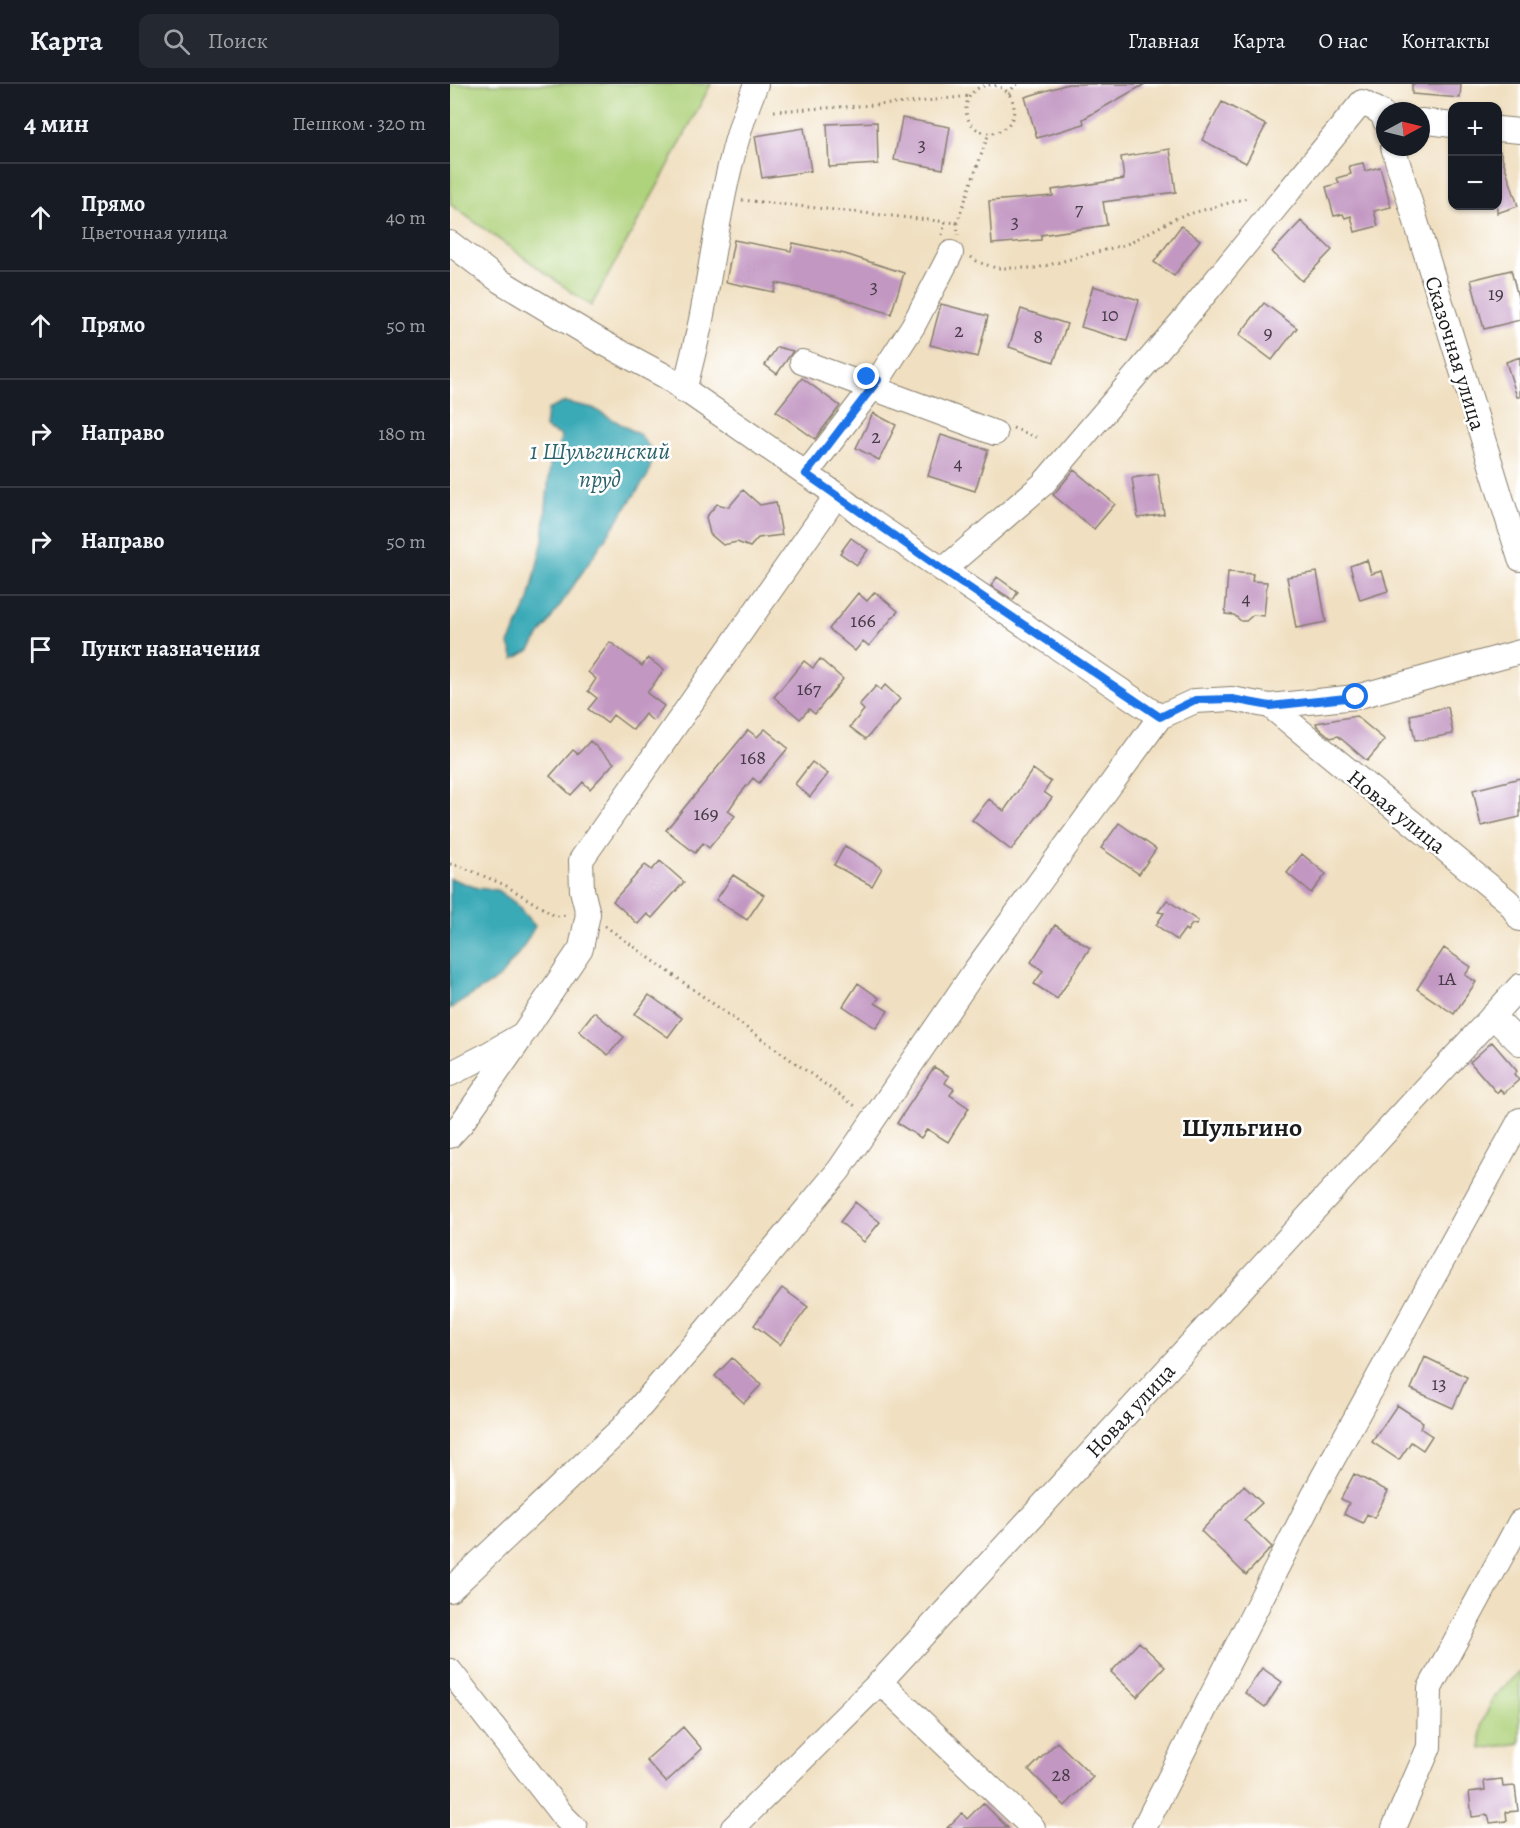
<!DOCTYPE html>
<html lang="ru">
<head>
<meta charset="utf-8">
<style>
  body { margin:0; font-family:Alegreya,serif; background:#242831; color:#f1f3f6 }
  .controls { position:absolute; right:18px; top:18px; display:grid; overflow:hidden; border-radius:12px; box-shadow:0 2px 4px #0004 }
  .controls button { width:54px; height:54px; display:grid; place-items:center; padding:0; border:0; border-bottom:2px solid #363941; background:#171b24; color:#f1f3f6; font:30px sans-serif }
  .compass { position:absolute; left:926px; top:18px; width:54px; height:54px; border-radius:50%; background:#171b24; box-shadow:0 2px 4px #0004; rotate:83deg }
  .stop { position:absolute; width:18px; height:18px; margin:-14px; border:4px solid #1a73e8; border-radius:50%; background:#fff }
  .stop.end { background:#1a73e8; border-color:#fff; box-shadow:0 2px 6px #0008 }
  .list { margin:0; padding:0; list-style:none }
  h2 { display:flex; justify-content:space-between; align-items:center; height:78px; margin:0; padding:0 24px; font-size:26px }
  h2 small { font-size:20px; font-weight:400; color:#9ea1a6 }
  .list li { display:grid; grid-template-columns:39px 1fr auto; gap:18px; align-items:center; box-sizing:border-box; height:108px; padding:0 24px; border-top:2px solid #363941 }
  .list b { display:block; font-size:22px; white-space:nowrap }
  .list p { margin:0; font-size:20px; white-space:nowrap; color:#9ea1a6 }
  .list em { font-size:20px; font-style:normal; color:#9ea1a6 }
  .icon { flex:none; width:33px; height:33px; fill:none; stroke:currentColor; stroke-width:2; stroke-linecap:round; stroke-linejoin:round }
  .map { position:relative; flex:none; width:1070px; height:1744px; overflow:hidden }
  header { display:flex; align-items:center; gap:36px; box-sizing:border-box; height:84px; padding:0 30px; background:#171b24; border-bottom:2px solid #363941 }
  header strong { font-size:28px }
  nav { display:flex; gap:33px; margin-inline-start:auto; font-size:21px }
  .search { width:420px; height:54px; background:#242831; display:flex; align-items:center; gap:15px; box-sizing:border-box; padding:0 21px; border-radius:12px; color:#9ea1a6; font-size:22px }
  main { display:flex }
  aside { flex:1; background:#171b24 }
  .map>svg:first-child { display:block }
  .green { fill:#afd27b; stroke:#66774c; stroke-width:1.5 }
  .water { fill:#3aaab7; stroke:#2b636a; stroke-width:1.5 }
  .building { fill:#c297c2 }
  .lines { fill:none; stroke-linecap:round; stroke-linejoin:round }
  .minor-casing { stroke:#867e6e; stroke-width:26 }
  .path { stroke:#867e6e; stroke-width:3; stroke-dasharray:1.5 4.5; stroke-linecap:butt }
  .minor { stroke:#fff; stroke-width:24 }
  .route { stroke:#1a73e8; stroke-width:8 }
  .labels { text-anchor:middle; stroke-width:5; stroke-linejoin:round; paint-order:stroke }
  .number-label { font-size:20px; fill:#463b46 }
  .street-label { font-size:22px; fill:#1c1c1c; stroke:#fff }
  .water-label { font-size:24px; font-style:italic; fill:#2b636a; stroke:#fff }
  .quarter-label { font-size:26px; font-weight:bold; fill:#1c1c1c; stroke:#fff }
</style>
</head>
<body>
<header>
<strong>Карта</strong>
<div class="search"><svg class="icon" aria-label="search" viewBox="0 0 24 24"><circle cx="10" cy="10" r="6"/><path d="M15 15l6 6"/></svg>Поиск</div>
<nav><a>Главная</a><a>Карта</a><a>О нас</a><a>Контакты</a></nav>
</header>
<main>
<aside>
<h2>4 мин<small>Пешком · 320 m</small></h2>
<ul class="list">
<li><svg class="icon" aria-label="ahead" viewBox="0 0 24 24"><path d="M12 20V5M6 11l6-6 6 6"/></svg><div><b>Прямо</b><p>Цветочная улица</p></div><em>40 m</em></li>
<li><svg class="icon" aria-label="ahead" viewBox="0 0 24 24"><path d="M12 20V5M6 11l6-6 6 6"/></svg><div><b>Прямо</b></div><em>50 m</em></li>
<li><svg class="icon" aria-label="right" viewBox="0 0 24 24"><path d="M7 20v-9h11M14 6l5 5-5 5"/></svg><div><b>Направо</b></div><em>180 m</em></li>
<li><svg class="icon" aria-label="right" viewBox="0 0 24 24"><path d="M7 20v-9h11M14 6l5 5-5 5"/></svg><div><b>Направо</b></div><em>50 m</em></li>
<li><svg class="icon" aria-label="arrive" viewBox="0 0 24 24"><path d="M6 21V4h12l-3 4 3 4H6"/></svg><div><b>Пункт назначения</b></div></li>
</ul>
</aside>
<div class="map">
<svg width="1070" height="1744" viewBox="0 0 1070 1744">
  <rect width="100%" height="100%" fill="#fff"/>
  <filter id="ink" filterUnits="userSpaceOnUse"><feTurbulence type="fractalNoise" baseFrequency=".0167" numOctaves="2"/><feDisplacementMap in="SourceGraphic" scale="12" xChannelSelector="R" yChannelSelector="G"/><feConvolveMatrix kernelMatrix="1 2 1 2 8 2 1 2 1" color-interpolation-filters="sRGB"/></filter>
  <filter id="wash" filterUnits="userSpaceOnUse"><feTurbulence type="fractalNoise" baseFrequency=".008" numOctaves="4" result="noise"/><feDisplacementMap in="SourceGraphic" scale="24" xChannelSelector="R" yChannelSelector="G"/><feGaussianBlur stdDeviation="1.35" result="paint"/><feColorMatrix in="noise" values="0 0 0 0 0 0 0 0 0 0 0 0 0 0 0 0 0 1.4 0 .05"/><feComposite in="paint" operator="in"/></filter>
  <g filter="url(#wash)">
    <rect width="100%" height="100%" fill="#f0dfc0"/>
    <path class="green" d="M0,0H261L213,92L141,222L0,120Z
      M1070,1587V1659L1031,1665V1641L1044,1613Z"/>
    <path class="water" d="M115,318L143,324L190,351L204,369L198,391L80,566L64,575L59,560L79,516L93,456L101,370L109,364L111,352L95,344L97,326Z
      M0,794L27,804L47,806L64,818L85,842L72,865L49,894L0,925Z"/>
    <g id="blocks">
      <path class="building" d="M618,0H695L633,35L634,40L587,54L575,13Z
        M962,0H1011L1010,14L962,10Z
        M772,18L816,41L796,79L752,56Z
        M452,34L500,43L493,85L444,76Z
        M427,38L428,80L379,83L377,40Z
        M354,44L361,87L312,94L305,52Z
        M720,65L726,108L653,118L657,141L591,151V156L542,160L539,117L603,112L602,106L674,95L671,73Z
        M1047,67H1050L1068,122L1047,129Z
        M913,79L915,87L930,83L941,123L924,127L928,142L905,148L901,132L895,134L893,130L884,132L876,103L889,99L887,94L901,90L899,82Z
        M851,137L882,166L852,197L822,168Z
        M731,142L750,156L724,192L704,178Z
        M284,156L341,167L343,159L395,170L454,189L441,230L385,212L326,199L324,208L276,198Z
        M1061,186L1070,221V236L1034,245L1021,196Z
        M643,202L689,216L677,257L631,243Z
        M814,219L847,244L822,276L789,251Z
        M491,220L538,232L528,273L480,261Z
        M571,225L617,240L604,278L559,263Z
        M327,263L343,267L327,290L315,281Z
        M1070,273V313H1067L1056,278Z
        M352,294L390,322L365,355L326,327Z
        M423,329L446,341L429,376L406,364Z
        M491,351L538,366L525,407L478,392Z
        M624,386L665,420L644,445L603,411Z
        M708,390L714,430L688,434L682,394Z
        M293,406L310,421L326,418L332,451L308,454L300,463L287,458L273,461L260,450L256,433L267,420L279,423Z
        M401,454L418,466L407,481L390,469Z
        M917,476L921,490L932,487L938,507L910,516L900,482Z
        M778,488L803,490L802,497L817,498L814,532L803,531L796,537H791L784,531L775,530Z
        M867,488L876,538L846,544L837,493Z
        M547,493L568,508L563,516L541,502Z
        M425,508L448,527L419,562L413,557L405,567L379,545L408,509L417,517Z
        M160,558L192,582L198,574L214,586L197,609L214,622L203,637L195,630L183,646L163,631L157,639L138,625L147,614L138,607L146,595L138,588Z
        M370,575L393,595L365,630L359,625L350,635L324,613L354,577L363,584Z
        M435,601L450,615L416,655L400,643L414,626L409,621L426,602L431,606Z
        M998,623L1003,650L965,657L960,631Z
        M906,632L935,656L917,677L888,652L881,654L867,642L866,639Z
        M315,645L338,664L309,699L303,694L287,714L278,727L285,732L259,764L253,759L245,769L216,746L298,646L307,653Z
        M140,657L164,679L140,705L133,698L121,711L100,692L123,666L128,670Z
        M362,678L378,690L360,713L345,700Z
        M583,685L601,698L594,708L602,714L561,766L522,736L539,715L554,727Z
        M1070,694V733L1031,742L1023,706Z
        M669,739L706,765L689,790L651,764Z
        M395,762L432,784L422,802L384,781Z
        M852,770L876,790L861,809L837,789Z
        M210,777L234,798L202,834L197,830L188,840L163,817L195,781L202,786Z
        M283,791L314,811L297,836L266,816Z
        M717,816L748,837L746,841L742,840L737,847L735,845L727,856L706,841L714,829L708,828Z
        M605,841L640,864L607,915L584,900L593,887L581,878Z
        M994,864L1021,883L1015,891L1026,898L1004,930L967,905Z
        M408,899L429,914L425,919L438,927L426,944L393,922Z
        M199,911L232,934L218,953L185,930Z
        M144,928L174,953L158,971L129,947Z
        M1042,958L1067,987L1064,990L1069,996L1054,1009L1050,1005L1047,1009L1020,978Z
        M484,983L499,992L495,999L504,1005L500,1011L519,1024L498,1058L477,1045L471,1054L447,1039Z
        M405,1118L430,1138L414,1158L390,1138Z
        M332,1204L358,1223L330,1261L304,1241Z
        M975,1273L1017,1293L1003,1324L961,1305Z
        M282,1274L311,1301L294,1319L265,1292Z
        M947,1321L973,1338L970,1344L982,1352L973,1366L961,1358L949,1376L922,1358Z
        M904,1390L938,1407L924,1434L917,1430L913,1439L894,1430L899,1419L891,1415Z
        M794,1402L812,1419L794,1436L822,1463L796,1491L751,1447Z
        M689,1558L715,1583L687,1613L661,1588Z
        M812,1584L832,1598L815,1623L795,1609Z
        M233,1643L252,1665L216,1698L196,1676Z
        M607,1658L643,1693L615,1722L579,1686Z
        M1052,1695L1053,1703L1065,1702L1068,1727L1056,1728L1057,1737L1040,1739L1038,1731L1022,1733L1019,1708L1035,1706L1034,1697Z
        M533,1719L558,1744H497L512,1729L517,1735Z"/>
    </g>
  </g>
  <g filter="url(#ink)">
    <use href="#blocks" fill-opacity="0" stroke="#867e6e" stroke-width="1.5"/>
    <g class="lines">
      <defs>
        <path id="minor" d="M971,37L1002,41
          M1048,45L1070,47
          M943,63L1070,475
          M0,159L50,197L150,257L215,292L387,411L412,431L710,633
          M352,278L545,349
          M234,307C240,283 246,260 251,236C266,158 275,74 306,0
          M356,390L428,296L463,242L501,169
          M493,486L593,400L735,234L912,18L932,29L935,37
          M820,622L1059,818L1070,835
          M1042,932L1070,959
          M0,990L35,972L73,950L131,864L138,830L132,806L131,776L387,411
          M0,1052L11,1040L69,957
          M0,1506L172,1344L252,1251L389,1086L524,888L710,633L745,617L782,615L820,622L906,613L1070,568
          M0,1587L113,1732L125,1744
          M430,1598L583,1744
          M283,1744L430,1598L1070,902
          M694,1744L873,1393L1070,1036
          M944,1744L979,1663L980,1604L1070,1438"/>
      </defs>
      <use href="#minor" class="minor-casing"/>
      <path class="path" d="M516 25a24 24 0 1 1 48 0a24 24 0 1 1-48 0Z
        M559,10L564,2L568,0
        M324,27L459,19L519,12
        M292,116L507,139L508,151
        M507,139L539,49
        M492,151L495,138
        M521,173L528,178L546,184H587L677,160L728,133L797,114
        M563,344L589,354
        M0,780L10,782L55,801L105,832L119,831
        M155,842L408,1024"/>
      <use href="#minor" class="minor"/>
    </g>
  </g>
  <g class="lines" filter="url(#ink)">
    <path class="route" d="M417,293L428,296L356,390L493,486L710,633L745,616L782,615L820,622L906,613"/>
  </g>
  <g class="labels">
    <g class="number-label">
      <text x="472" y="67">3</text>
      <text x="629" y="131">7</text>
      <text x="565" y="144">3</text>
      <text x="424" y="209">3</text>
      <text x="1046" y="216">19</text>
      <text x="660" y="237">10</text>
      <text x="509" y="253">2</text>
      <text x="818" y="255">9</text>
      <text x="588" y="259">8</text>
      <text x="426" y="359">2</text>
      <text x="508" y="386">4</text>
      <text x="796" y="521">4</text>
      <text x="413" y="543">166</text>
      <text x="359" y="611">167</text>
      <text x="303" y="680">168</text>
      <text x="256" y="736">169</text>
      <text x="997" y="901">1А</text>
      <text x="989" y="1306">13</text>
      <text x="611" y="1697">28</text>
    </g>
    <g class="street-label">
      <text transform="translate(1006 269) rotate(73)" y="8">Сказочная улица</text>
      <text transform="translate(947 727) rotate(39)" y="8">Новая улица</text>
      <text transform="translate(680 1326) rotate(-47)" y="8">Новая улица</text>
    </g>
    <g class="water-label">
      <text x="150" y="375">1 Шульгинский<tspan x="150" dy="28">пруд</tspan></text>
    </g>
    <g class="quarter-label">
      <text x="792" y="1052">Шульгино</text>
    </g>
  </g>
</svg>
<div class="controls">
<button>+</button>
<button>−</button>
</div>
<svg class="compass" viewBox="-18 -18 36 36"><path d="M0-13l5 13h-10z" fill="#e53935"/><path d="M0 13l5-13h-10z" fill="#9ea1a6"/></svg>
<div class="stop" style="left:906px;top:613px"></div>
<div class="stop end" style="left:417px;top:293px"></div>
</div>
</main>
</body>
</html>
